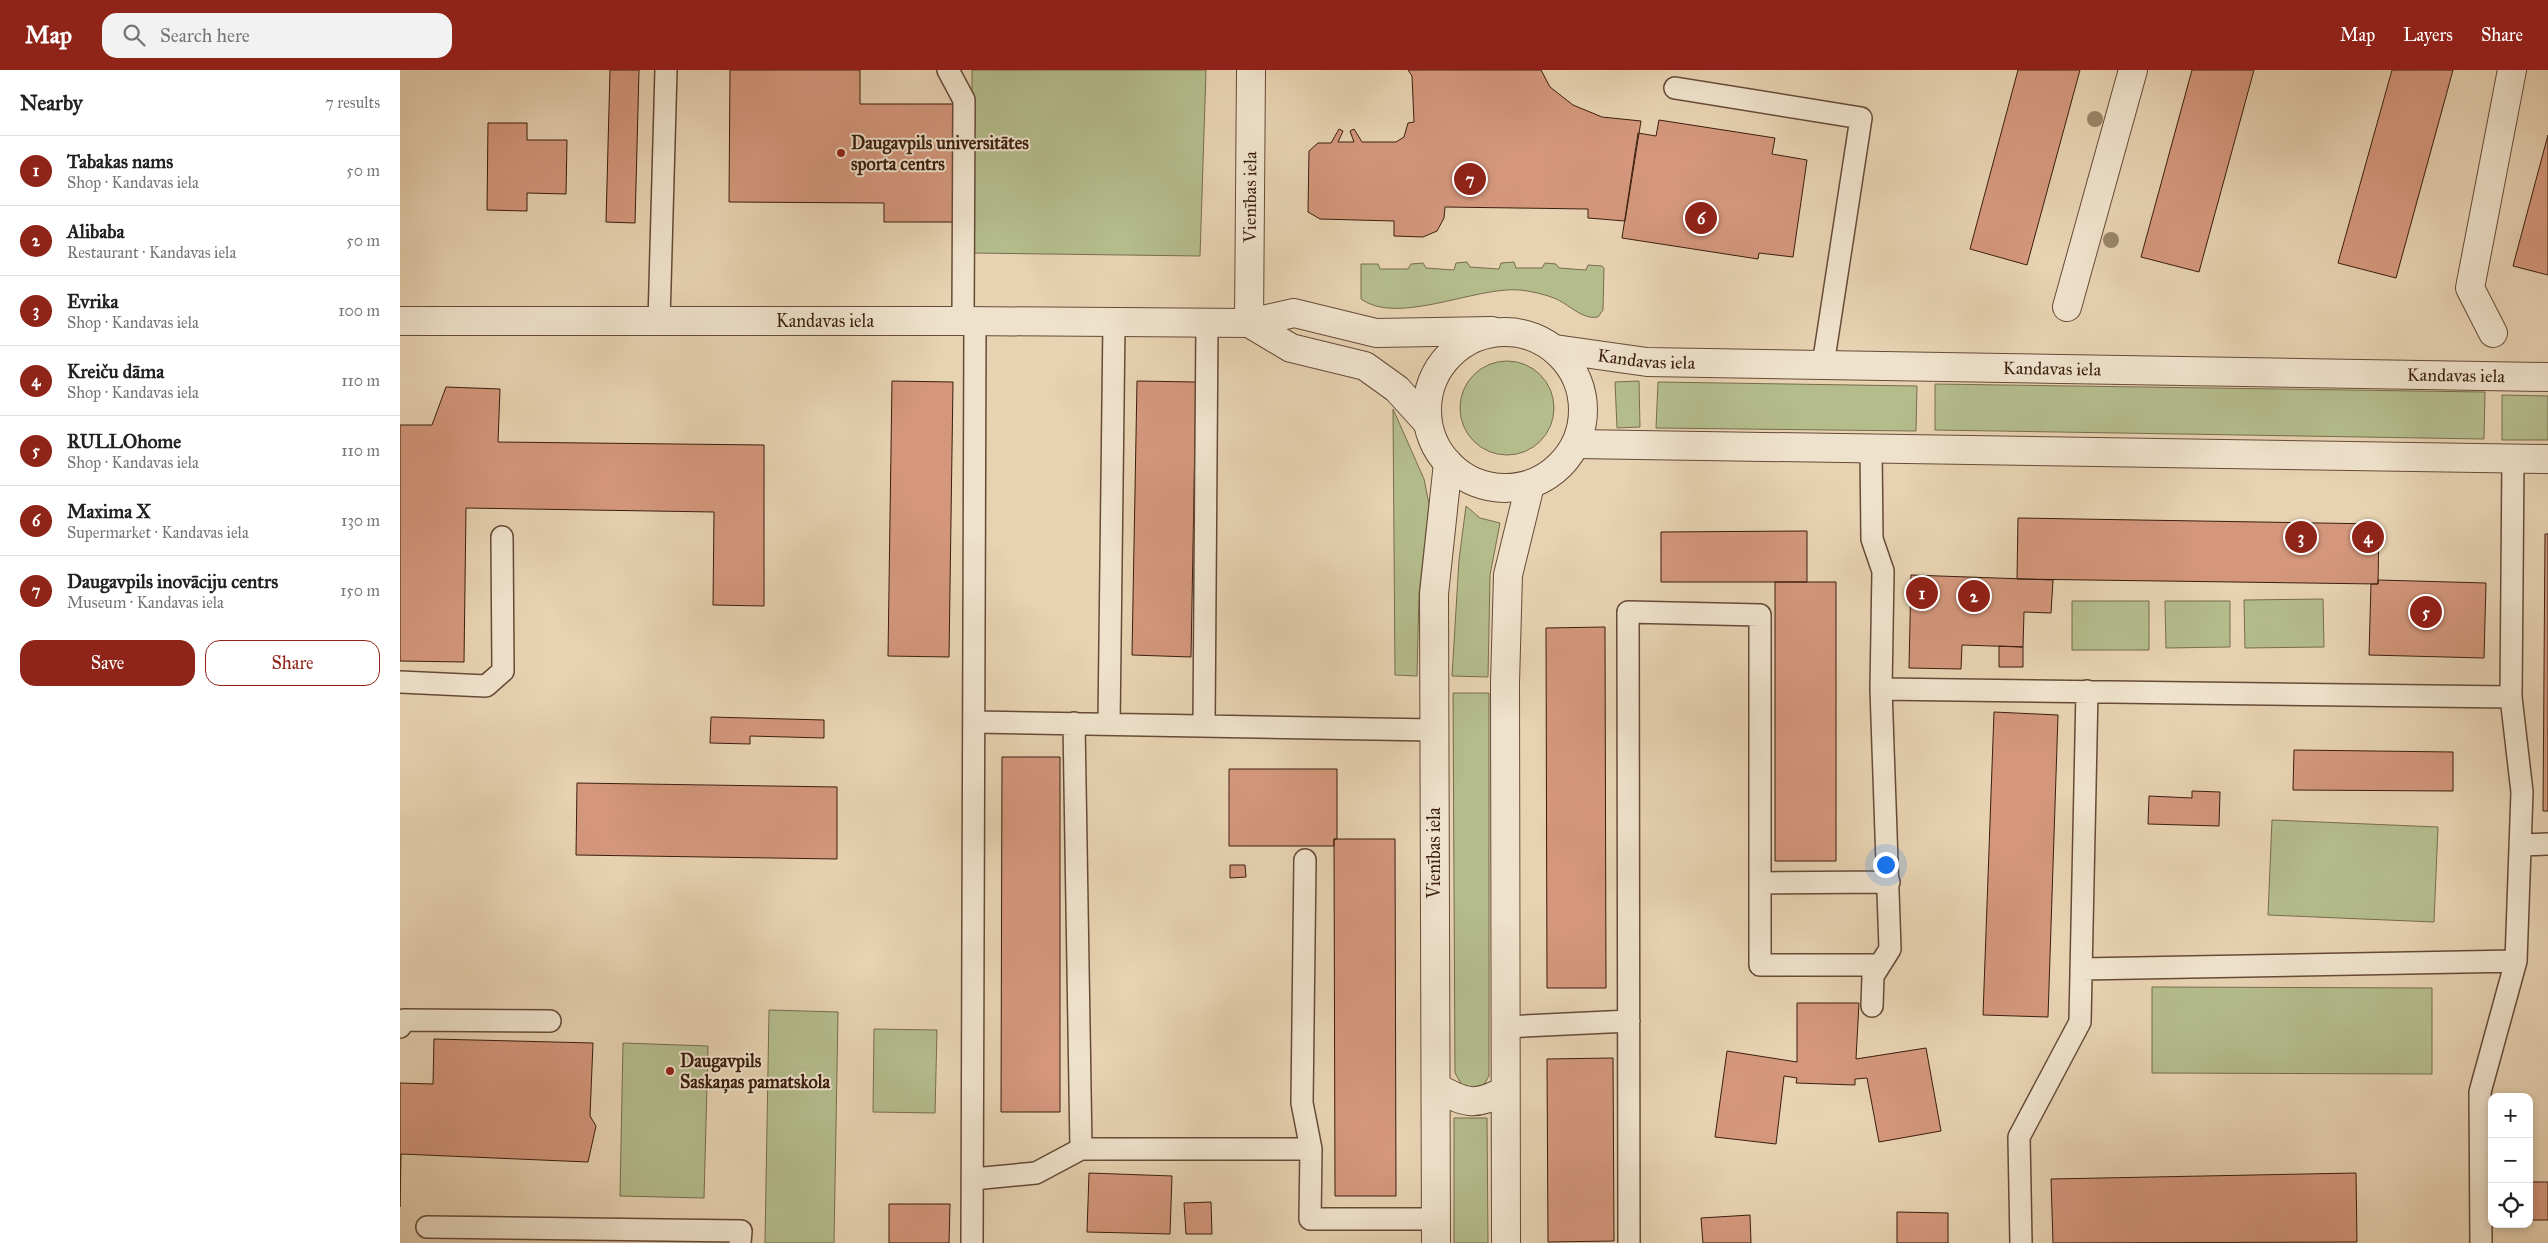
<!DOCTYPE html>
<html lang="en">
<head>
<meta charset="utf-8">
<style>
  body { margin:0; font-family:"IM FELL Great Primer",serif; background:#f2f2f2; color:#222 }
  .controls { position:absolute; right:15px; bottom:15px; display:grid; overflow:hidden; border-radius:10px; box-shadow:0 2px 8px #0003 }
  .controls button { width:45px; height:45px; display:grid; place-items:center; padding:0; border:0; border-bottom:1px solid #e0e0e0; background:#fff; color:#222; font:25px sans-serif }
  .you { position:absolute; left:1485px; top:794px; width:18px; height:18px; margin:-12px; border:4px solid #fff; border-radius:50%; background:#1a73e8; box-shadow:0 0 0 8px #1a73e833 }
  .badge { display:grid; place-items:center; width:32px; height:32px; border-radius:50%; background:#8f2418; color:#fff; font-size:16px; font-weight:700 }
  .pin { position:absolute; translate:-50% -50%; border:2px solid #fff; box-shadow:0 1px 5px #0006 }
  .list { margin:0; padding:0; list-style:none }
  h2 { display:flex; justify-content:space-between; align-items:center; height:65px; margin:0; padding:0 20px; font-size:21px }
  h2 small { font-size:16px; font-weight:400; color:#767676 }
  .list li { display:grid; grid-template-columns:32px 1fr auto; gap:15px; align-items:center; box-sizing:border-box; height:70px; padding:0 20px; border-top:1px solid #e0e0e0 }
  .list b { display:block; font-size:19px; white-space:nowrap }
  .list p { margin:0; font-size:16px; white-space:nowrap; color:#767676 }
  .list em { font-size:16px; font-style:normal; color:#767676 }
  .actions { display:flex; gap:10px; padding:15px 20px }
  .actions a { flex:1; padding:11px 0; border:1px solid #8f2418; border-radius:15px; text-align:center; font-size:18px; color:#8f2418 }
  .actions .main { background:#8f2418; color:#fff }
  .icon { flex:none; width:28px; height:28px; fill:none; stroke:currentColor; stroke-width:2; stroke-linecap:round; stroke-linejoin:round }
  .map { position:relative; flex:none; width:2148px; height:1173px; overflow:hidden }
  header { display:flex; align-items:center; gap:30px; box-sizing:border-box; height:70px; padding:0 25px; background:#8f2418; color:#fff }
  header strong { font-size:24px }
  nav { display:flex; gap:28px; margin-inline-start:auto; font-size:18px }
  .search { width:350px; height:45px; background:#f2f2f2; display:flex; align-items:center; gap:12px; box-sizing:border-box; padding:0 18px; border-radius:15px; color:#767676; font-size:19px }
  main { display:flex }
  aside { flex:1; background:#fff }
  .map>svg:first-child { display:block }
  .green { fill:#b4bc8c; stroke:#786d4d }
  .building { fill:#d4977c; stroke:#3b1e0e }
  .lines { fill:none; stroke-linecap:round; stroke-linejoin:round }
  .lane-casing { stroke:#664b37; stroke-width:24 }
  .street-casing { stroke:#664b37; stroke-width:30 }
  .lane { stroke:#efe2cc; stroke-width:21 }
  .street { stroke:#efe2cc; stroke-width:28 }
  .tree { fill:#998569 }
  .poi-dot { fill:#8f2418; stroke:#efe2cc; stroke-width:2 }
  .labels { text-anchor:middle; stroke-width:4; stroke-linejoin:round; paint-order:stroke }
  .poi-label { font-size:18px; font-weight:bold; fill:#3b1e0e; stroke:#efe2cc; text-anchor:start }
  .street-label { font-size:18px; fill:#3b1e0e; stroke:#efe2cc }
</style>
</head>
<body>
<header>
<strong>Map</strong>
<div class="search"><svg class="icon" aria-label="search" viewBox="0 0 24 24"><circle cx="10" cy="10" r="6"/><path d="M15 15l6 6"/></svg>Search here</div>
<nav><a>Map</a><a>Layers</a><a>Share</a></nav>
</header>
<main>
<aside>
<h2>Nearby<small>7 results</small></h2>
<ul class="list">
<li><span class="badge">1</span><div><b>Tabakas nams</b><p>Shop · Kandavas iela</p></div><em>50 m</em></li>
<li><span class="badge">2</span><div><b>Alibaba</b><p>Restaurant · Kandavas iela</p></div><em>50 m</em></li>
<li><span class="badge">3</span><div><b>Evrika</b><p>Shop · Kandavas iela</p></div><em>100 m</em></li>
<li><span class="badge">4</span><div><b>Kreiču dāma</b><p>Shop · Kandavas iela</p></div><em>110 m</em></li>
<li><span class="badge">5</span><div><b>RULLOhome</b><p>Shop · Kandavas iela</p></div><em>110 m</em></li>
<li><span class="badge">6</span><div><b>Maxima X</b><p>Supermarket · Kandavas iela</p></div><em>130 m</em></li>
<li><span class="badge">7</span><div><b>Daugavpils inovāciju centrs</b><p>Museum · Kandavas iela</p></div><em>150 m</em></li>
</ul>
<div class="actions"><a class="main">Save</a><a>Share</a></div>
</aside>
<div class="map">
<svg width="2148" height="1173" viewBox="0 0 2148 1173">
  <rect width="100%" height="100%" fill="#e7d2b1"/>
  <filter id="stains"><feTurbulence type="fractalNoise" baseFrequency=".004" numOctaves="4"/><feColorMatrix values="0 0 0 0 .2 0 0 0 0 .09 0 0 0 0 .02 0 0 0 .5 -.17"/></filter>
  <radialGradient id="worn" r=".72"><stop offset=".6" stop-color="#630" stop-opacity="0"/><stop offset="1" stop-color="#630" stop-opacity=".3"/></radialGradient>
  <path class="green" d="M572,0H806L800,186L572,183Z
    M1067,192L1070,197L1099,199L1101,193L1114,192L1116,198H1142L1145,193L1156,194L1159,198L1186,200L1188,195L1202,196L1204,198L1203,240L1198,247C1182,250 1169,234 1154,228C1144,224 1130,221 1120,220C1076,216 998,256 961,229V194H978L980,199H1008L1011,194L1023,193L1026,198L1054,200L1056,193Z
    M1060 338a47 47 0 1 1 94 0a47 47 0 1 1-94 0Z
    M1239,311L1240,357L1217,358L1215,312Z
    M1258,312L1517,316L1516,361L1256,358Z
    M1535,314L2085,322L2084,369L1535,360Z
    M2102,325L2148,326V370H2102Z
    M993,339L1024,409L1029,434L1019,523L1017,606L995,605Z
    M1066,436L1080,448L1100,453L1090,505L1088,607L1052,606L1059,490Z
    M1923,529L1924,577L1845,578L1844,530Z
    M1672,531H1749V580H1672Z
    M1830,531V577L1766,578L1765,531Z
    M1053,623H1089V1006L1082,1018L1074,1020L1063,1017L1055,1003Z
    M1872,750L2038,757L2034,852L1868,845Z
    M1752,917L2032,918V1004L1752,1003Z
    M369,940L438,942L434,1173H365Z
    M474,959L537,960L535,1043L473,1042Z
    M223,973L308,976L304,1128L220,1126Z
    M1054,1048H1087L1088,1173H1054Z"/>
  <path class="building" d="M210,0H239L235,153L206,152Z
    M330,0H460V34H554L553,152H484V133L329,132Z
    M1008,0H1141L1150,17L1173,35L1202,47L1241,51L1225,151L1188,148V139L1045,137L1044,148L1037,161L1023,167L994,166V151L920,149L908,142L909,81L918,73H931L939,59L943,61L938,72H954L950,61L954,59L962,72H996L1004,67L1008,53L1014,52L1012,6Z
    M1618,0H1680L1627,195L1570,179Z
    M1792,0H1854L1799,202L1741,187Z
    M1992,0H2053L1996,208L1938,193Z
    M1259,50L1375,68L1372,84L1407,90L1393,187L1359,183L1358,189L1222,168L1238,63L1256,66Z
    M88,53H127V70H167L166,124L127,123V141L87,140Z
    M2148,65V205L2113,196Z
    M492,311L553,312L549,587L488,586Z
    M737,311L796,312L791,587L732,585Z
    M46,317L100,319L98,372L364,375V536L313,535L314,442L66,438L64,592L0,591V355H32Z
    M1618,448L1979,454L1978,514L1617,509Z
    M1407,461V512H1261V462Z
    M2145,464H2148V741H2143Z
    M1511,505L1653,510L1651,543L1624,542L1623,577L1562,575L1561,599L1509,598Z
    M1978,510L2086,513L2084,588L1969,585L1971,514H1978Z
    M1375,512H1436V791H1375Z
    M1205,557L1206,918H1147L1146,558Z
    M1599,576L1623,577V597H1599Z
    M1594,642L1658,645L1648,947L1583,945Z
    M311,647L424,650V668L350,666V674L310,673Z
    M1894,680L2053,682V721L1893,720Z
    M602,687H660V1042H601Z
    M829,699H937V769H934V776H829Z
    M177,713L437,717V789L176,785Z
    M1792,721L1820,722L1819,756L1748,754L1749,726L1792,728Z
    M934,769H995L996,1126H935Z
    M830,795H845L846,807L830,808Z
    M1397,933H1459L1456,989L1526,978L1541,1061L1479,1072L1467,1008L1455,1009V1015L1396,1013L1397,1008L1384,1006L1376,1074L1315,1067L1327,981L1397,992Z
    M34,969L193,973L190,1046L196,1056L188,1092L1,1084L0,1137V1013L33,1014Z
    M1213,988L1214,1171L1148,1172L1147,989Z
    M689,1103L772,1106L770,1164L687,1162Z
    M1956,1103L1957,1172L1653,1173L1651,1109Z
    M2129,1112H2148V1150H2129Z
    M811,1132L812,1164H786L784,1133Z
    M489,1134H550L549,1173H489Z
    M1497,1142L1548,1143V1173H1497Z
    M1350,1145L1351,1173H1303L1301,1148Z"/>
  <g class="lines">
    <defs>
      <path id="lane" d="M548,0L564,30L563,251
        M1275,18L1461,48L1423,295
        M259,251L266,0
        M1471,378L1472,469L1483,501L1481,619L1490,879L1473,906L1472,936
        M0,612L86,616L103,601L102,467
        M1481,619L2111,627
        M575,652L1033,660
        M709,654L714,253
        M804,655L807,253
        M2121,775L2148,774
        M905,790L902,1033L911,1079L910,1149H1036
        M1361,813L1489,812
        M1681,899L2116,891
        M0,957L4,950L150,951
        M1105,957L1229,951
        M681,1079H911
        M573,1109L636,1103L681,1079L674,653
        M27,1157L341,1161L340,1173
        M572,1173L575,251
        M1229,1173L1228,542L1360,545V895H1479
        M1621,1173L1619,1067L1680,952L1687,621
        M2081,1173L2080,1022L2116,891L2122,722L2111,627L2113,389"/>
      <g id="street">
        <path d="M1667,237L1733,0"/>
        <path id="s1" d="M0,251H563L849,253L894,243L976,263L1092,261"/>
        <path id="s2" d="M849,253L851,0"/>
        <path d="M849,253L891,278L965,296L997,319L1026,351"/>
        <circle cx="1105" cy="340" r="78"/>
        <path d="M2093,263L2070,218L2112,0"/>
        <path id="s3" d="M1155,279L1247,292L2148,307"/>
        <path d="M1176,374L2148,389"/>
        <path d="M1036,1017C1064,1033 1075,1037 1104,1021"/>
        <path d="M1036,1173L1034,524L1048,393"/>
        <path d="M1106,1173L1105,613L1108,505L1130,415"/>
      </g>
    </defs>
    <use href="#lane" class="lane-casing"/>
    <use href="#street" class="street-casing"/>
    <use href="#lane" class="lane"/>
    <use href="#street" class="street"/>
  </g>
  <g class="tree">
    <circle cx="1695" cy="49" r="8"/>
    <circle cx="1711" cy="170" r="8"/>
  </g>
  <g class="poi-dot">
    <circle cx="441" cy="83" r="5"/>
    <circle cx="270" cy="1001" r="5"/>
  </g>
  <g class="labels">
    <g class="poi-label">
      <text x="451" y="79">Daugavpils universitātes<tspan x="451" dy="21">sporta centrs</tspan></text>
      <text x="280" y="997">Daugavpils<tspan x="280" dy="21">Saskaņas pamatskola</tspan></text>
    </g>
    <g class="street-label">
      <text dy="6" stroke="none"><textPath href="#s2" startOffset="126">Vienības iela</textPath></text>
      <text dy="6" stroke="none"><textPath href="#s1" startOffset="425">Kandavas iela</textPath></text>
      <text dy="6" stroke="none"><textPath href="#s3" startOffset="92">Kandavas iela</textPath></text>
      <text dy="6" stroke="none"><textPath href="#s3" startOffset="498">Kandavas iela</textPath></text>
      <text dy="6" stroke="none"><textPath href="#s3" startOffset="902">Kandavas iela</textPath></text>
      <text transform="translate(1034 783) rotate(-90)" y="6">Vienības iela</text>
    </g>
  </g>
  <rect width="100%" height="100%" filter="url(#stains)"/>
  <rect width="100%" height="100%" fill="url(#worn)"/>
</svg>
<div class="controls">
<button>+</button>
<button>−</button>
<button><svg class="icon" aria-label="locate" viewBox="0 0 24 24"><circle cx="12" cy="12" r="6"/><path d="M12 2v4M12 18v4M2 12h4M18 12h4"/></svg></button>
</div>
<div class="you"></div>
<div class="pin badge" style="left:1522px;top:523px">1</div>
<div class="pin badge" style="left:1574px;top:526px">2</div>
<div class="pin badge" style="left:1901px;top:467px">3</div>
<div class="pin badge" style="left:1968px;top:467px">4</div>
<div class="pin badge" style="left:2026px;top:542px">5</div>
<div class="pin badge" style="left:1301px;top:148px">6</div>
<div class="pin badge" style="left:1070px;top:109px">7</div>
</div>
</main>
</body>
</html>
